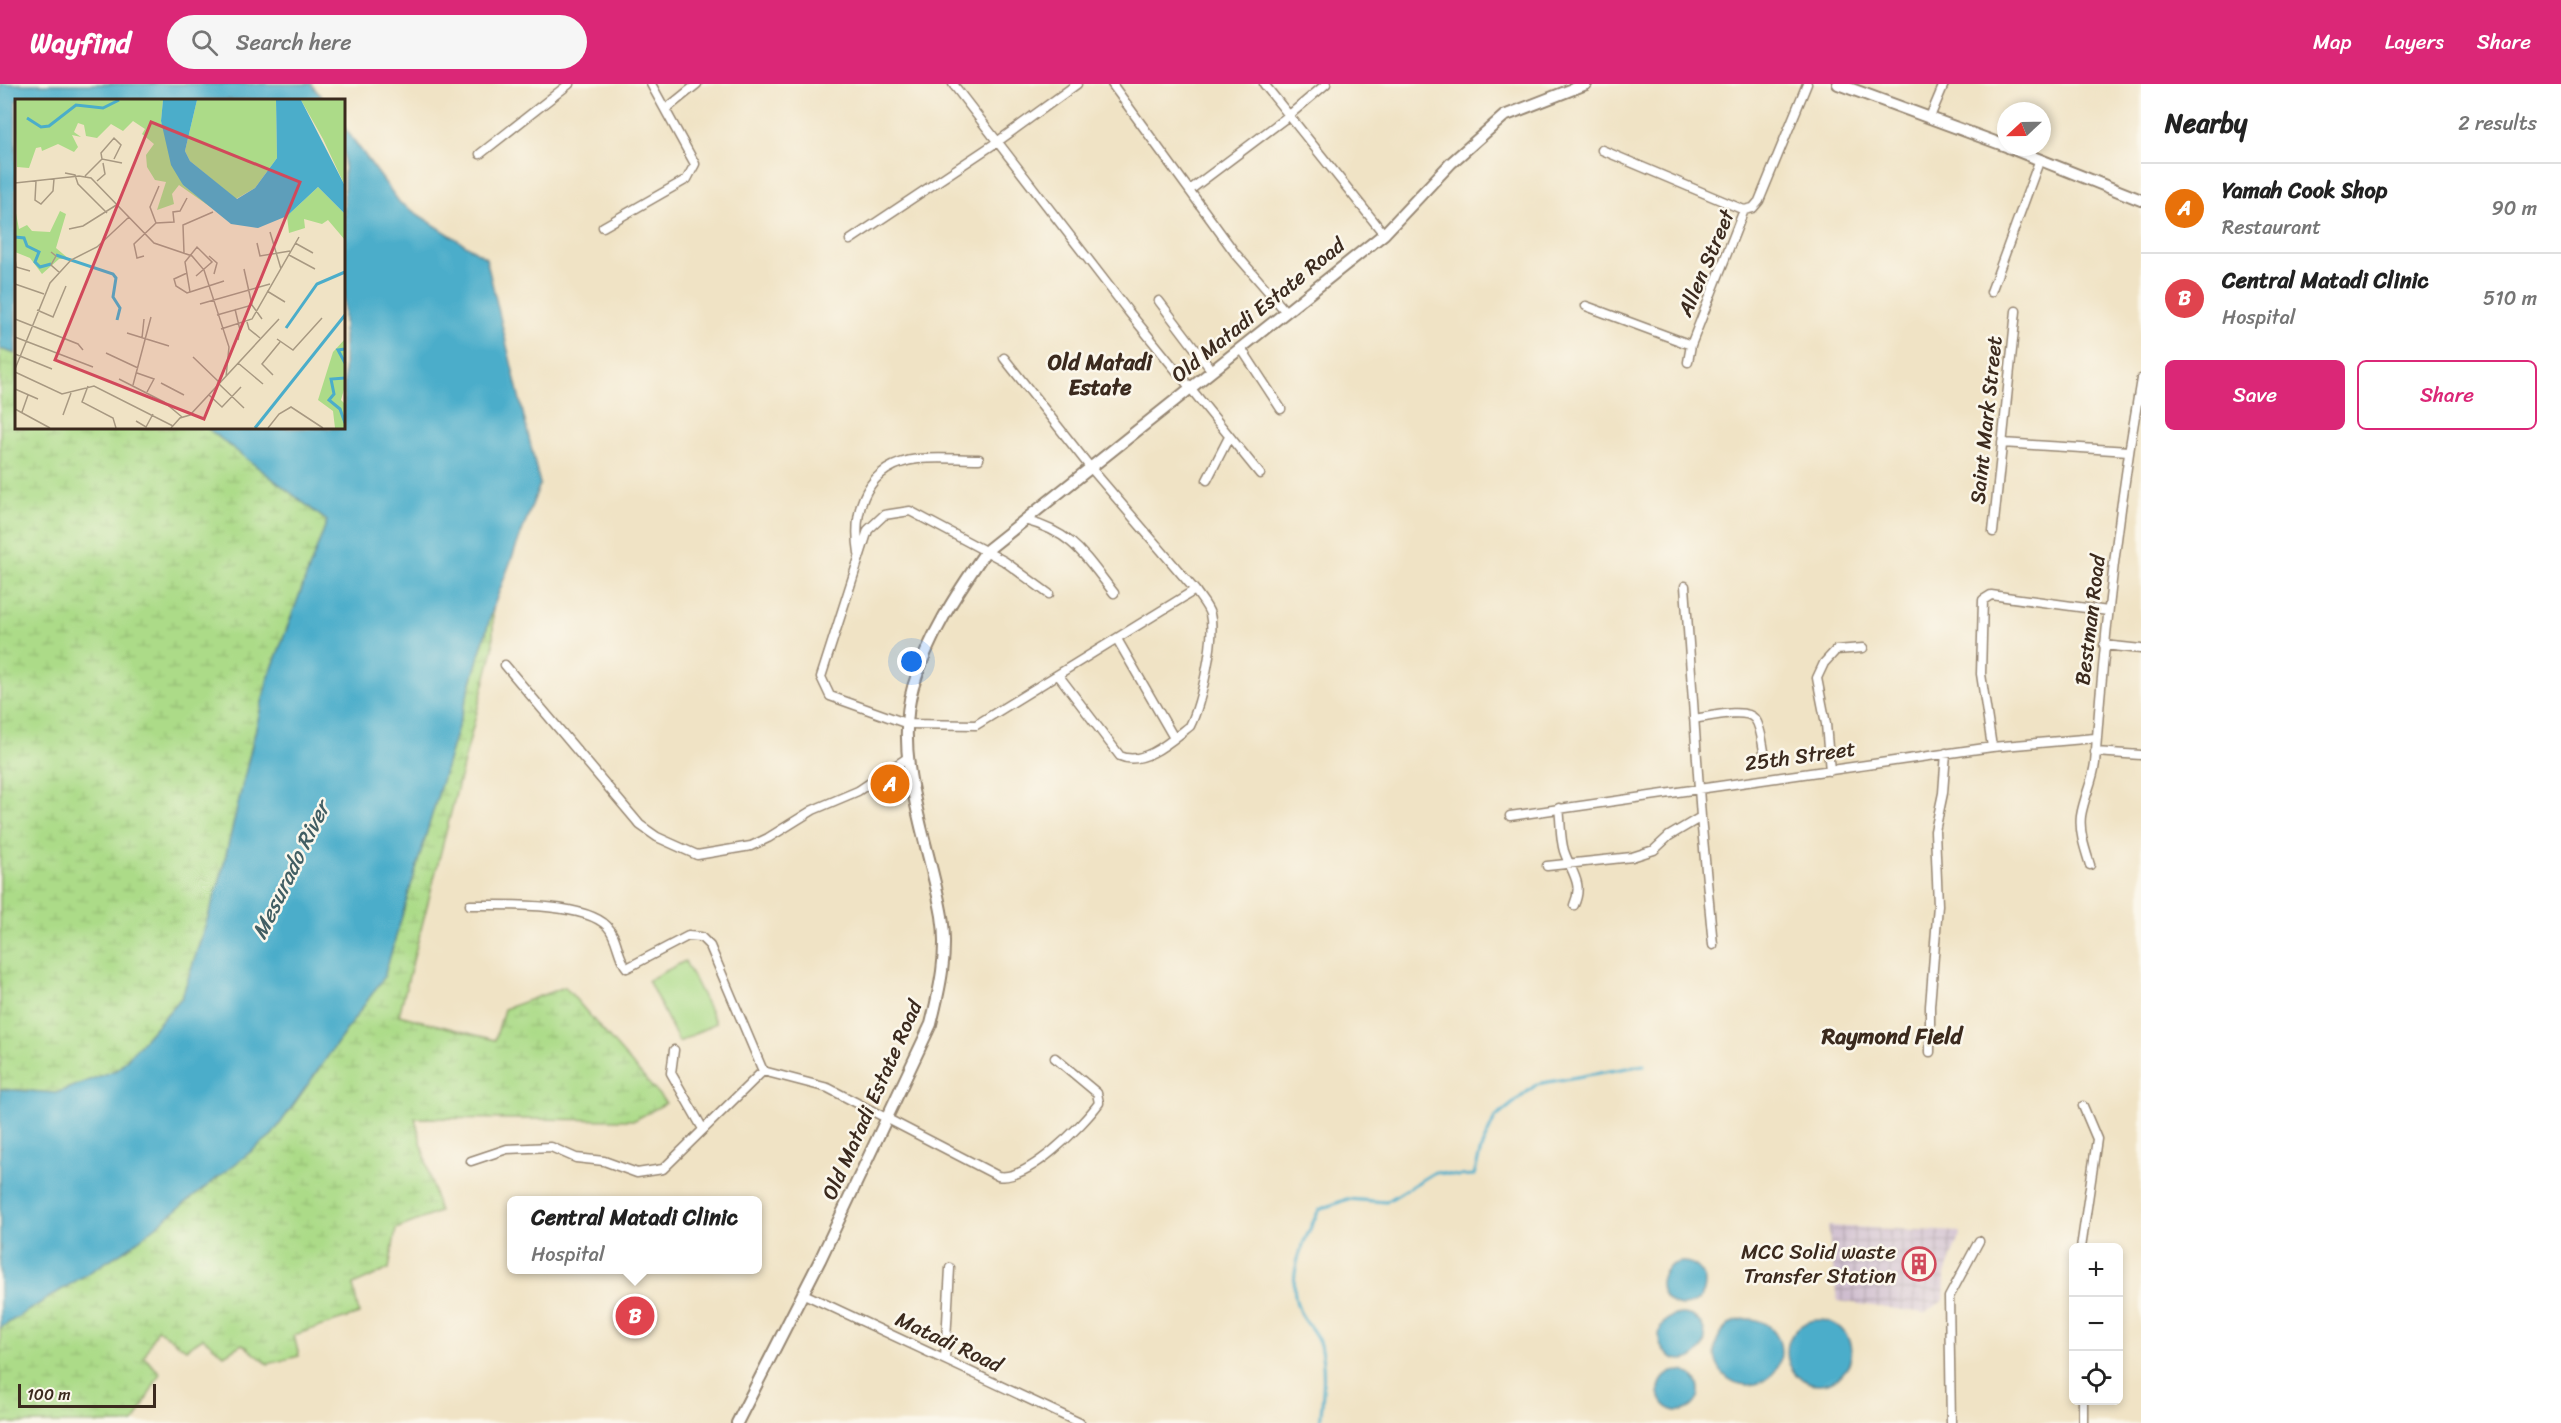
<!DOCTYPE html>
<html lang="en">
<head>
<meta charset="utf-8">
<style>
  body { margin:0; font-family:Sriracha,sans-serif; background:#f6f6f6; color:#222 }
  .controls { position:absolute; right:18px; bottom:18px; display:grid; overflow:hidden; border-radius:9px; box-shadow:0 3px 9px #0003 }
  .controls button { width:54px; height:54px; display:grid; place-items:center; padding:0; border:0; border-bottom:2px solid #e0e0e0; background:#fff; color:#222; font:30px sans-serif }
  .compass { position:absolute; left:1997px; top:18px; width:54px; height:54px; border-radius:50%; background:#fff; box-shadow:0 3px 9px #0003; rotate:248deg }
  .scale { position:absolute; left:18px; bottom:15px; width:138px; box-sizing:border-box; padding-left:6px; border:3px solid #3b2a1e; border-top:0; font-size:16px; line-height:21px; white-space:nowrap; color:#3b2a1e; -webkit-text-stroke:4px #fbf7ec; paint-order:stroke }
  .you { position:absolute; left:912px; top:578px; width:21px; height:21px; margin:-15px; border:4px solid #fff; border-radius:50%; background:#1a73e8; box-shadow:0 0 0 9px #1a73e833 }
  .badge { display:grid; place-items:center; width:39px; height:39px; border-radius:50%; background:#db2777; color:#fff; font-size:20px; font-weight:700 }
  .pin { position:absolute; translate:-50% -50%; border:3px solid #fff; box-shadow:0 2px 6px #0006 }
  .popup { position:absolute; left:507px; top:1112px; width:255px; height:78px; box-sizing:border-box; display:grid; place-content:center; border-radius:9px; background:#fff; filter:drop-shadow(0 2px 4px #0005); font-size:20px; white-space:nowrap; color:#767676 }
  .popup b { font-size:22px; color:#222 }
  .popup::after { content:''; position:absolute; left:50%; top:100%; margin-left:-12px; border:12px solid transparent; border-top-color:#fff }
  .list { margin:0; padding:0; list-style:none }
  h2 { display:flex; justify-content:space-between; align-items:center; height:78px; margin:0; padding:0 24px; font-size:26px }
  h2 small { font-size:20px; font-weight:400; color:#767676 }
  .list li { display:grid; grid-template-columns:39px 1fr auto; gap:18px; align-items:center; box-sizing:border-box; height:90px; padding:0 24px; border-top:2px solid #e0e0e0 }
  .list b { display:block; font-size:22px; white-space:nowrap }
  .list p { margin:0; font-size:20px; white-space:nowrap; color:#767676 }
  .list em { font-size:20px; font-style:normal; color:#767676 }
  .actions { display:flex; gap:12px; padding:18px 24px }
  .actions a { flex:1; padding:14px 0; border:2px solid #db2777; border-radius:9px; text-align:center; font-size:21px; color:#db2777 }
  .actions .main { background:#db2777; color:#fff }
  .icon { flex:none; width:33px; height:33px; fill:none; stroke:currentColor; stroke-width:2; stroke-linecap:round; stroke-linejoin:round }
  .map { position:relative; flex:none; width:2141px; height:1339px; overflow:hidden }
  header { display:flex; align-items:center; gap:36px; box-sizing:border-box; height:84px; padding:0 30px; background:#db2777; color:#fff }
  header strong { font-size:28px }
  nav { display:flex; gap:33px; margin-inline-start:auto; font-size:21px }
  .search { width:420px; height:54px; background:#f6f6f6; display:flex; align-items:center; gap:15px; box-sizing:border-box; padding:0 21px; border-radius:33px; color:#767676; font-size:22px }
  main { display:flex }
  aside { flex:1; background:#fff }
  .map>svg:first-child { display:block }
  .industrial { fill:url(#industrial-grid) }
  .wetland { fill:url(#wetland-marsh); stroke:#748253; stroke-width:1.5 }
  .park { fill:#acdb88; stroke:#748253; stroke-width:1.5 }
  .water { fill:#4badca; stroke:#436c74; stroke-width:1.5 }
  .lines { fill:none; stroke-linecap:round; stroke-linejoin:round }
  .stream { stroke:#4badca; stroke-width:3 }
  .minor-casing { stroke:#968672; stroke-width:11 }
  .tertiary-casing { stroke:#968672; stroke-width:14 }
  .minor { stroke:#fff; stroke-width:8 }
  .tertiary { stroke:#fff; stroke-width:10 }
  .labels { text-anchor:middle; stroke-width:5; stroke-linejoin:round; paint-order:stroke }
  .street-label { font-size:21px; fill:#3b2a1e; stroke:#fbf7ec }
  .poi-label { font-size:21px; fill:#3b2a1e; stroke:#fbf7ec; text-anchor:end }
  .neighbourhood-label { font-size:22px; font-weight:bold; fill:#3b2a1e; stroke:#fbf7ec }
  .water-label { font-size:22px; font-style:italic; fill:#415e63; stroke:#fbf7ec }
  .inset-river { fill:none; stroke:#4badca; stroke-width:3 }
  .inset-road { fill:none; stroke:#a89982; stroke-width:1.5 }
  .view { fill:#d1495b; fill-opacity:0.15; stroke:#d1495b; stroke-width:3 }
  .inset-edge { fill:none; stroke:#3b2a1e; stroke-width:3 }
</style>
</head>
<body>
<header>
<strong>Wayfind</strong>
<div class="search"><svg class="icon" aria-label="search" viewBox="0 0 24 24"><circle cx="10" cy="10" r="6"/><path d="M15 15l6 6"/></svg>Search here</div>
<nav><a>Map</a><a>Layers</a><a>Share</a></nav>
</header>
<main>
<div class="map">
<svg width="2141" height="1339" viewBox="0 0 2141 1339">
  <defs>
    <pattern id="industrial-grid" width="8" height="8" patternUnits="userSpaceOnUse" patternTransform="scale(1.5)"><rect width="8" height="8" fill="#cfbdcf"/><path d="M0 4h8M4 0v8" fill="none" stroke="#a99aa7"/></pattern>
    <pattern id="wetland-marsh" width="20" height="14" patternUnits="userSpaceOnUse" patternTransform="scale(1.5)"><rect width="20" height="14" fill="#acdb88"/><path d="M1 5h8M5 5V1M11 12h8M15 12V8" fill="none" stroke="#95bc75"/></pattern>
  </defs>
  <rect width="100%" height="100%" fill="#fbf7ec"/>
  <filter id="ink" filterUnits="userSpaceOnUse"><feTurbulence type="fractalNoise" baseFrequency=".0167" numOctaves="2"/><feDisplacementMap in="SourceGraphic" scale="12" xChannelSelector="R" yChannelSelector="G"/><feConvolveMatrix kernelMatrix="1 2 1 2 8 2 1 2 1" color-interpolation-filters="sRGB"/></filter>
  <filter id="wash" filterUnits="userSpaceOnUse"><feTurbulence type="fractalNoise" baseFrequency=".008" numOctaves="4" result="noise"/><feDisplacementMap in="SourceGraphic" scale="24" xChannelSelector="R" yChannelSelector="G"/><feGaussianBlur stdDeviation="1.35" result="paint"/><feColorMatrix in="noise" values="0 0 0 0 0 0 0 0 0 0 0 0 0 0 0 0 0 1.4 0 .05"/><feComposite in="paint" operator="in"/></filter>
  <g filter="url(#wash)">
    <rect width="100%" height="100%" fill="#f0e3c5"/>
    <path class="industrial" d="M1828,1142L1961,1148L1945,1190L1944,1216L1925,1229L1837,1217Z"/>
    <path class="wetland" d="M0,265L16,270V344H207L327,437L267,598L220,796L182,913L118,985L56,1009L0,1005Z
      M493,524V565L399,931L495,956L504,925L565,903L666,1019L635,1036L415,1034L439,1128L396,1145L389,1185L353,1201L359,1230L294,1251L299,1272L268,1280L242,1260L224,1271L203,1254L186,1265L157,1245L144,1273L160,1289L134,1339H0V1244L127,1165L272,1051L384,893Z"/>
    <path class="park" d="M685,877L716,939L679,958L648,896Z"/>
    <path class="water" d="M0,0H311L324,16H16V270L0,265Z
      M344,43L400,119L486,174L540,400L493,524L384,893L272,1051L127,1165L0,1244V1005L56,1009L118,985L182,913L220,796L267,598L327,437L207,344H344Z
      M1661 1200a22 22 0 1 1 44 0a22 22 0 1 1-44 0Z
      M1659 1253a23 23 0 1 1 46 0a23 23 0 1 1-46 0Z
      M1715 1268a33 33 0 1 1 66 0a33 33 0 1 1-66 0Z
      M1787 1268a32 32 0 1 1 64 0a32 32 0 1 1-64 0Z
      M1659 1307a20 20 0 1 1 40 0a20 20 0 1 1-40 0Z"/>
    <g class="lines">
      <path class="stream" d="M1320,1339C1323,1314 1326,1286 1320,1261C1317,1248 1304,1238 1299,1226C1285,1191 1304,1157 1319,1126L1347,1115L1386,1118L1435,1088L1457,1092L1474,1091L1482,1062L1495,1034L1537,1000L1644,981"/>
    </g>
  </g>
  <g filter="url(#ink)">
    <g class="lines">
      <defs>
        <path id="minor" d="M953,0L1128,227L1260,390
          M1112,0L1235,169L1286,228
          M1264,0L1384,150
          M666,25L697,0
          M1930,33L1944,0
          M1602,66L1744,126
          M480,70L569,0
          M1190,106L1287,33L1326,0
          M603,143L687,95L695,80L651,0
          M850,156L997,58L1077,0
          M1991,208L2040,75
          M1159,217L1212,287
          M1586,222L1691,261
          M1241,264L1281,325
          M1004,274L1090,383L1195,506
          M1688,278L1691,261L1744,126L1753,124L1759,117L1807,0
          M2002,359L2129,367
          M1207,396L1229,353
          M1024,436C1074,449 1084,471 1114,509
          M1993,448L2016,227
          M859,469C852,424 867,381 918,375C938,373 959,375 979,375
          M1685,502L1701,733L1713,861
          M1049,510L1004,477L910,427L884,431L868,446L821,593L830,612L908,640L976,641L1195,506C1200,514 1207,521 1210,530C1216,554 1201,620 1190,642C1172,656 1143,683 1120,672L1059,592
          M1117,555L1174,654
          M2104,561L2141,565
          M505,581L640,741L657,753L697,771L751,762L768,754L813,726L858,707L907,674
          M1694,635C1708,633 1746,623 1755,635C1761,643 1762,657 1764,667
          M1992,663L1981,590L1983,516L1991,511L2108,527
          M2095,668L2141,671
          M1830,687L1826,640L1817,594L1824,579L1836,566L1863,564
          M1559,724C1561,738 1560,754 1564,767C1571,788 1584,799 1574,821
          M1510,732L1992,663L2095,654
          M2090,781C2085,765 2079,748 2081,732C2084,713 2093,697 2095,679C2104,550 2119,422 2141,295
          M1547,782L1632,773L1654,766L1669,752L1701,733
          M470,821C502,821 584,818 607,842C618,853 617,873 627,884L688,852L701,853L710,862L763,987L828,1004L998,1092C1027,1098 1083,1041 1099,1019L1097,1009L1055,974
          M674,966L671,989L703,1045
          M1930,968V922L1938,821L1935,747L1943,709L1946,669
          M471,1077L507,1065L551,1063L576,1074L604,1077L637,1089L663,1085L763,987
          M2081,1164L2097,1055L2083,1022
          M804,1210L1080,1339
          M945,1275L950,1184
          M2083,1316V1339
          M1951,1339L1949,1213L1979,1157"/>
        <path id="tertiary" d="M1838,0L2006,62
          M2008,63L2141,116
          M737,1339L820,1176L931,940C940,904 948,869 942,832C930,761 892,675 913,603C928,553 956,510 986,467L1384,150L1451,79L1504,32L1586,0"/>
      </defs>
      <use href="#minor" class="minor-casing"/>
      <use href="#tertiary" class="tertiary-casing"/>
      <use href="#minor" class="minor"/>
      <use href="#tertiary" class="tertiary"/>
    </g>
  </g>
  <defs>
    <symbol id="building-ring" viewBox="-11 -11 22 22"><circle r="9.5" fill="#fbf7ec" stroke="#d1495b" stroke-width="1.5"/><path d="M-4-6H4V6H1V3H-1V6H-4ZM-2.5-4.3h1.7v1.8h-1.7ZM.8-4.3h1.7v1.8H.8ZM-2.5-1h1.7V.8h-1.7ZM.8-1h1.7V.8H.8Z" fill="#d1495b"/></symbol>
  </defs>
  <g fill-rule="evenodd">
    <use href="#building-ring" x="1900" y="1161" width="38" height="38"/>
  </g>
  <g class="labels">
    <g class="street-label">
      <text transform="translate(1706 179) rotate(-67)" y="7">Allen Street</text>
      <text transform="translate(1258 226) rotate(-39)" y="7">Old Matadi Estate Road</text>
      <text transform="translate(1986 336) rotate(-84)" y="7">Saint Mark Street</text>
      <text transform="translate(2090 536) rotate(-83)" y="7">Bestman Road</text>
      <text transform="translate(1800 672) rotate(-8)" y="7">25th Street</text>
      <text transform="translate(872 1016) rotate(-66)" y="7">Old Matadi Estate Road</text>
      <text transform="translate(949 1258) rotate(25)" y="7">Matadi Road</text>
    </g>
    <g class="poi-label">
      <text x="1896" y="1175">MCC Solid waste<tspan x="1896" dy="24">Transfer Station</tspan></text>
    </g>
    <g class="neighbourhood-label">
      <text x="1100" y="286">Old Matadi<tspan x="1100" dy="25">Estate</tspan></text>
      <text x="1892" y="960">Raymond Field</text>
    </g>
    <g class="water-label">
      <text transform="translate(290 786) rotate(-64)" y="8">Mesurado River</text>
    </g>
  </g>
  <g transform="translate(15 15)">
    <rect width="330" height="330" fill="#f0e3c5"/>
    <path d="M0,1H148L146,22L168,86L204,114L164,86L157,95L159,105L142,111L151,83L140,81L132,68L131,56L139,45L127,35L130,30L118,22L108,32L96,25L82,39L71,37L69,26L63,24L59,33L66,38L57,36L63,48L59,53L43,45L27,52L26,48L21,49L14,69L2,68ZM182,1H261L262,59L240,89L221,100L175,62L170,52ZM286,1H330V87L308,40ZM303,88L330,115V141L313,121L307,125L289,120L290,129L274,134L272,117ZM0,109L4,130L12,126L17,132L35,133L45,112L51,115L41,149L54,160H44L27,175L15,159L0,153ZM330,240V287L326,301L330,305V329H320L318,312L303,301L318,253Z" fill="#acdb88"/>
    <path d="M148,1H182L170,52L175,62L222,100L240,89L262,59L261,1H286L330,87V115L303,88L272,117L243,129L216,125L168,86L156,66L146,22Z" fill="#4badca"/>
    <path class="inset-river" d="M12,19L26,28L34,27L61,6L88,9L104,1M0,138L9,139L12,147L24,153L20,163L25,168L36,165M41,156L98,175L101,179L98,198L105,209L102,221M271,229L302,185L330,173M330,250L323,251L330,264M330,279L316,280L319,295L314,301L325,310L330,324M240,329L330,216"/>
    <path class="inset-road" d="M87,60L86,54L99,39L106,46L99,60M50,74L60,76L63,85L92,114M70,77L87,60L107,64M21,82L20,101L26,105L38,92L39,80M82,82L90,75L88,64M0,84L64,77L76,79L139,144L177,157L189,171L214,248L211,278M141,124L135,108L144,87M54,130L68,127L103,105M255,133L266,170M242,144L245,157L275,152M280,144L298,154M36,153L41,157L36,166L45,174M169,154L168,126L198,113M274,156L300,170M129,157L122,159L119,145L141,124L159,123L158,113L165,112L172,99M194,157L202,164L199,175M0,159L1,168L15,172M229,170L237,206M172,174L159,180L161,187L172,194L175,193L170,163L182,148L197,163L181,177M0,185L29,195M252,192L270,203M175,193L209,182M185,205L255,185M220,210L225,231L223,241M22,211L38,218L51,187M202,216L237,206L247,220M0,220L63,245L68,251M232,223L234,230L245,239M206,230L237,220L284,138M112,234L154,247M0,238L78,268M127,239L129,220M262,240L278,251L307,219M91,254L123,269M0,255L37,270M178,258L205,284M223,264L248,285M0,270L35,184L56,161L82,148L114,118M0,273L47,295L79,287L158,327M122,274L139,280L132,293M258,276L247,265L265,243M104,280L149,303L167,318M146,284L169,296M204,285L229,309M118,286L136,218M73,287L67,303L98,319L101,329M0,290L23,300M194,296L207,308L226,288M0,310L35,329M7,313L13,296M48,316L56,294M121,322L131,328L138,315M156,329L165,319L175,316L264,220M253,329L264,315L276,308L308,329"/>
    <path class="view" d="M136,23L285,83L189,320L40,261Z"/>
    <rect width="330" height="330" class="inset-edge"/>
  </g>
</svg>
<div class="controls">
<button>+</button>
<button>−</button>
<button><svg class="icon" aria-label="locate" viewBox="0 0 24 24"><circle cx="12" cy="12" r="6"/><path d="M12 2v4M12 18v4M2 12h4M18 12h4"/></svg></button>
</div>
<svg class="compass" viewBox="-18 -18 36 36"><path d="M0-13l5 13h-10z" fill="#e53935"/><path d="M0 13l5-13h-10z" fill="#767676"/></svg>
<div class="scale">100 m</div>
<div class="you"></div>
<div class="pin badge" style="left:890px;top:700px;background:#e8710a">A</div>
<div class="pin badge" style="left:635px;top:1232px;background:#e0444e">B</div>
<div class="popup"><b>Central Matadi Clinic</b>Hospital</div>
</div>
<aside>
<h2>Nearby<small>2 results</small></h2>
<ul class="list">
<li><span class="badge" style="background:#e8710a">A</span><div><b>Yamah Cook Shop</b><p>Restaurant</p></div><em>90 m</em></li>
<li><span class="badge" style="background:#e0444e">B</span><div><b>Central Matadi Clinic</b><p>Hospital</p></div><em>510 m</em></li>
</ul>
<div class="actions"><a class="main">Save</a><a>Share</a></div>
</aside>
</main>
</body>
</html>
